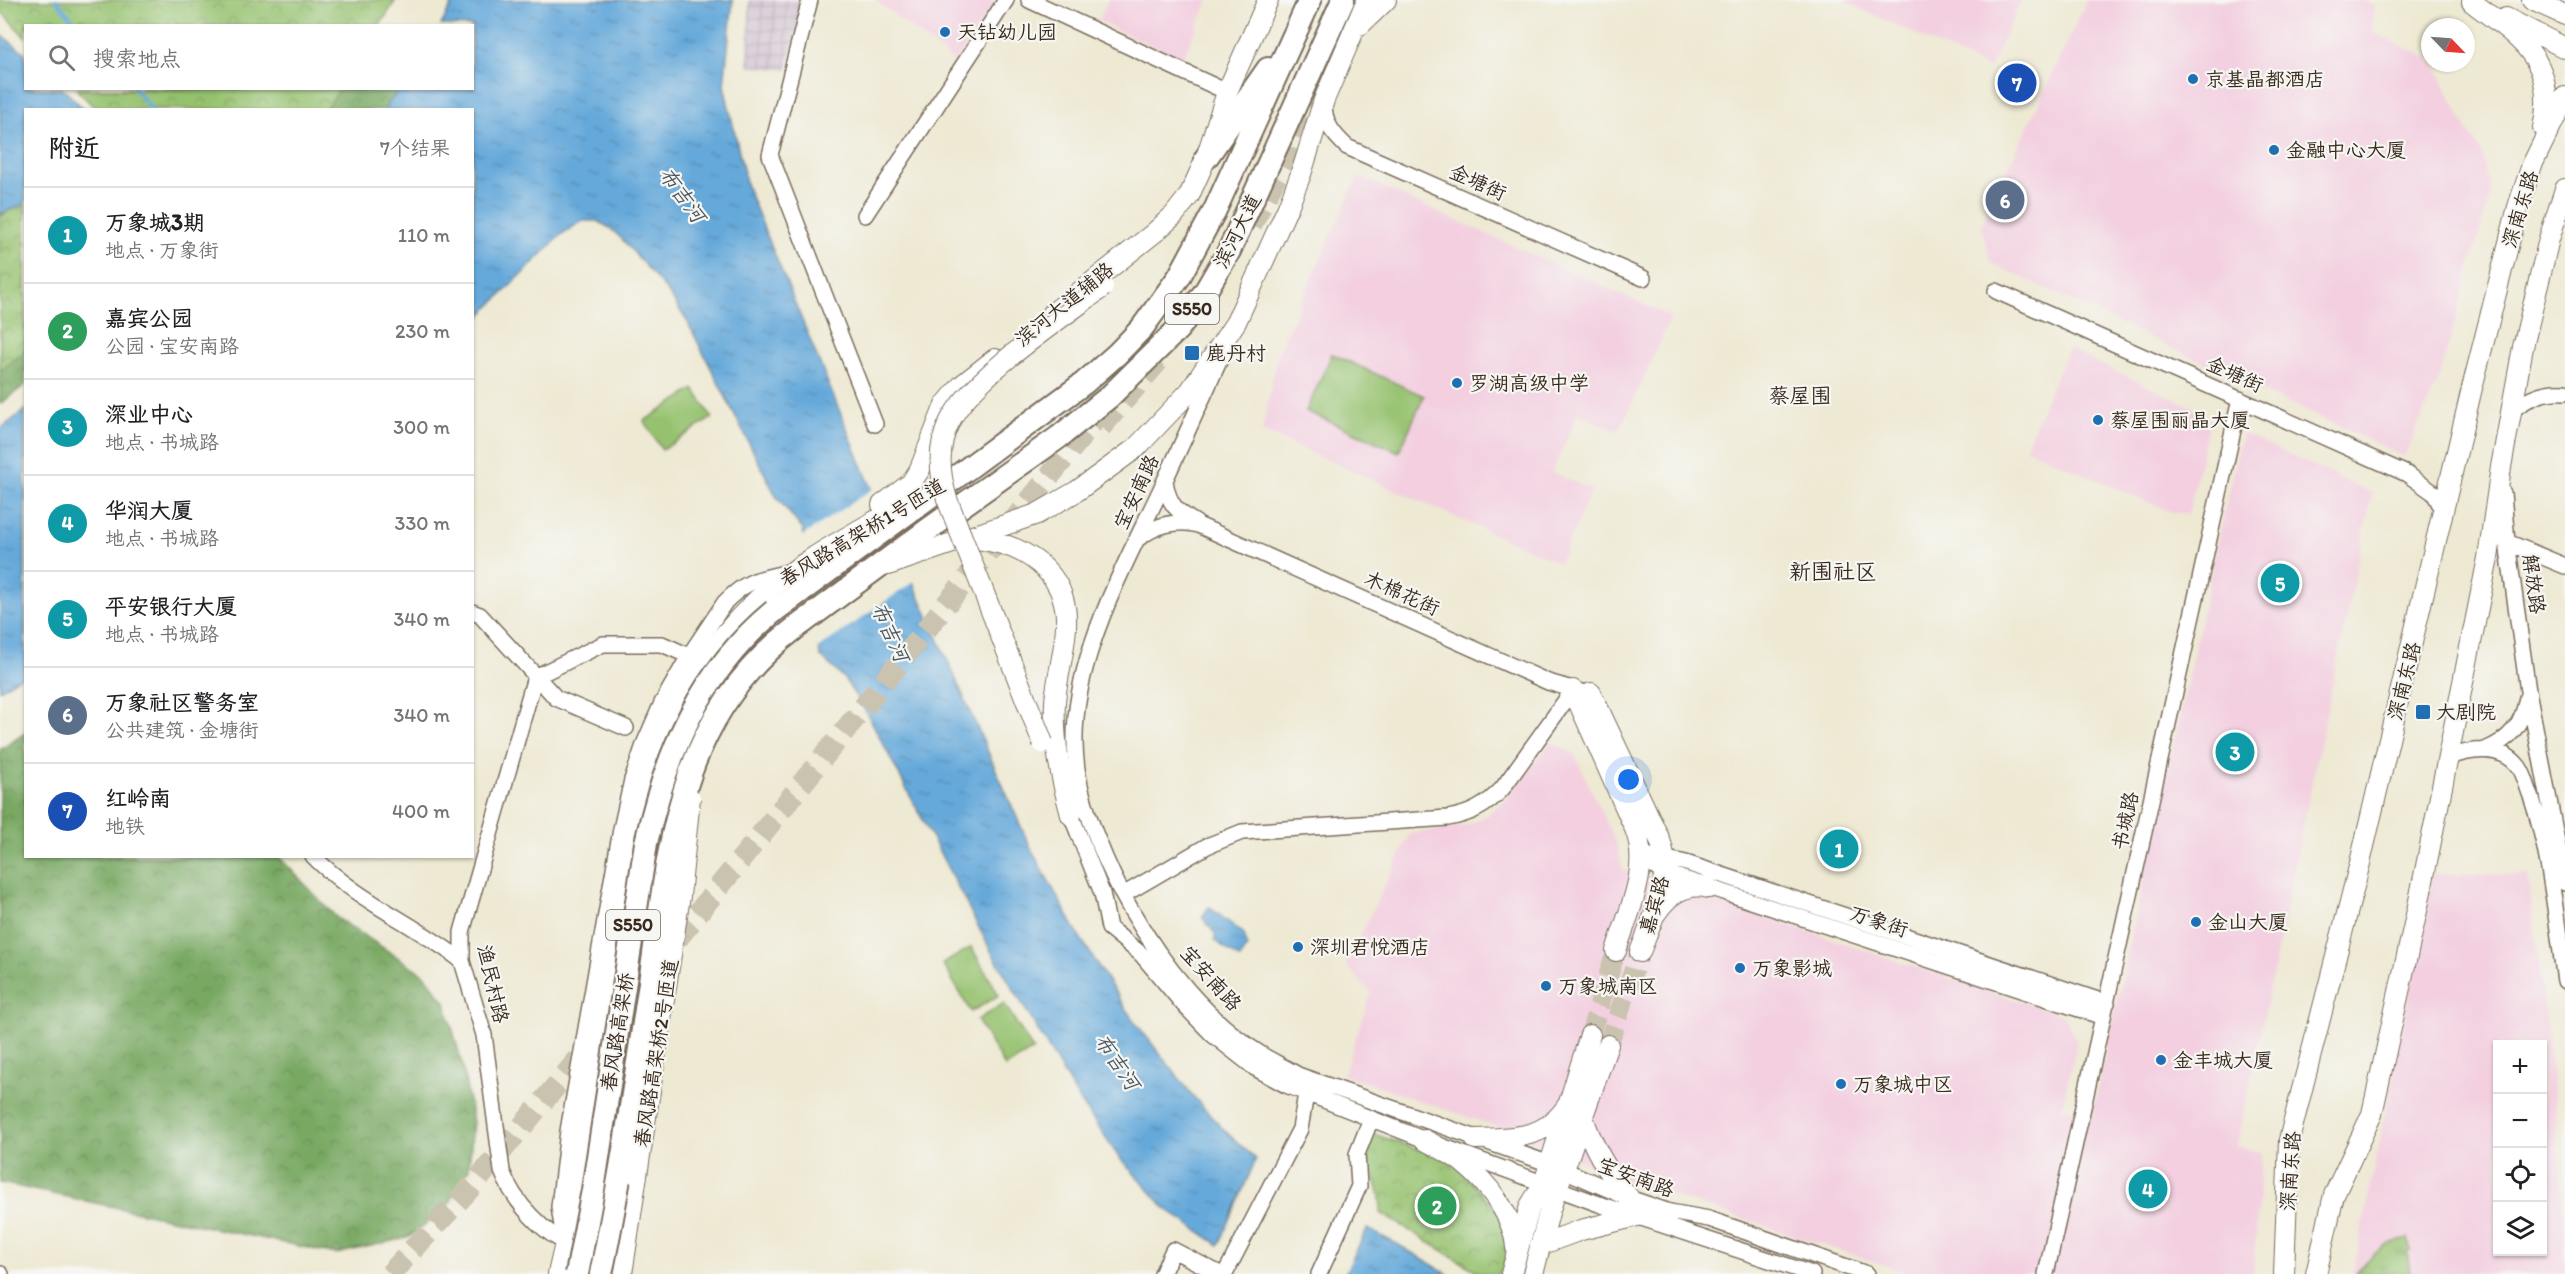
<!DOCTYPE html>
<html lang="zh">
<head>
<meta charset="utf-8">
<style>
  body { margin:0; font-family:Itim,"LXGW WenKai TC",sans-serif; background:#f2f2f2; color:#202124 }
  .controls { position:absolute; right:18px; bottom:18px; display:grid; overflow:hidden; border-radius:0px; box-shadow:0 2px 4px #0004 }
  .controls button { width:54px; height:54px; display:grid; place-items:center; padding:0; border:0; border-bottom:2px solid #e0e0e0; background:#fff; color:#202124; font:30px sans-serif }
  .compass { position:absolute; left:2421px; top:18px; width:54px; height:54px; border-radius:50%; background:#fff; box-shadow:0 2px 4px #0004; rotate:115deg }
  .you { position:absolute; left:1629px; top:780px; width:21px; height:21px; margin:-15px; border:4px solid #fff; border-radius:50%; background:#1a73e8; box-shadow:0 0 0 9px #1a73e833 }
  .badge { display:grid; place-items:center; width:39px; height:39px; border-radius:50%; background:#db2777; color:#fff; font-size:20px; font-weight:700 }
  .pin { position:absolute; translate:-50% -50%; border:3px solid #fff; box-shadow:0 2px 6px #0006 }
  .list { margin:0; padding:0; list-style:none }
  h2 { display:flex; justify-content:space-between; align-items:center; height:78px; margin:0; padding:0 24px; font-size:26px }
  h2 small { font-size:20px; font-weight:400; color:#757577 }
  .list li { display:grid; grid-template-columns:39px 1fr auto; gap:18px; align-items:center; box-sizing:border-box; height:96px; padding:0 24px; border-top:2px solid #e0e0e0 }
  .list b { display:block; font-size:22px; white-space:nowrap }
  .list p { margin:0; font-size:20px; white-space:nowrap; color:#757577 }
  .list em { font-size:20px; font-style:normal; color:#757577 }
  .icon { flex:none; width:33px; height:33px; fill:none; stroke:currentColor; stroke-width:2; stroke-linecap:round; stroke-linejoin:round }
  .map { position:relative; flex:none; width:2565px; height:1274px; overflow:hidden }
  .search { position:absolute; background:#fff; box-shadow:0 2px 4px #0004; left:24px; top:24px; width:450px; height:66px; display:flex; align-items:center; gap:15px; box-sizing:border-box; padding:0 21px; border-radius:0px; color:#757577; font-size:22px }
  .panel { position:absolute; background:#fff; box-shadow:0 2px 4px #0004; left:24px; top:108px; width:450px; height:750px; border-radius:0px }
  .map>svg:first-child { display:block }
  .built { fill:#f3cfe0; fill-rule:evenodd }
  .industrial { fill:url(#industrial-grid) }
  .grass { fill:url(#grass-tufts); stroke:#687647; stroke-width:1.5 }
  .forest { fill:url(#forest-crowns); stroke:#5a6940; stroke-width:1.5 }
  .park { fill:url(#park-crowns); stroke:#687647; stroke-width:1.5 }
  .pitch { fill:#96c270; stroke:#687647; stroke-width:1.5 }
  .water { fill:url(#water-ripples); stroke:#506a7c; stroke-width:1.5 }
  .pier { fill:#eee9d3 }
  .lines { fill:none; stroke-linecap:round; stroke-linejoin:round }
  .stream { stroke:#65a9da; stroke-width:4 }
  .major-tunnel { stroke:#cac3af; stroke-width:20; stroke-dasharray:20 10; stroke-linecap:butt }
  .highway-tunnel { stroke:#cac3af; stroke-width:22; stroke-dasharray:22 11; stroke-linecap:butt }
  .minor-casing { stroke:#7a6d5d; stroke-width:18 }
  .major-casing { stroke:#7a6d5d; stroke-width:22 }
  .highway-casing { stroke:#7a6d5d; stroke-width:26 }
  .minor { stroke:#fff; stroke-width:15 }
  .major { stroke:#fff; stroke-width:20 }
  .highway { stroke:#fff; stroke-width:22 }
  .major-bridge-casing { stroke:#7a6d5d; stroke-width:22; stroke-linecap:butt }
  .highway-bridge-casing { stroke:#7a6d5d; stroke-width:26; stroke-linecap:butt }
  .major-bridge { stroke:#fff; stroke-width:20 }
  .highway-bridge { stroke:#fff; stroke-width:22 }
  .poi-dot { fill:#1f6fb2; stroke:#f6f6f2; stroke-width:2 }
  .labels { text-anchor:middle; stroke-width:4.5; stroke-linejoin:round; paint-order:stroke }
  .shield { fill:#f6f6f2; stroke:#73675e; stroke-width:1.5 }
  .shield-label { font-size:18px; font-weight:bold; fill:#3b2a1e }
  .poi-label { font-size:20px; fill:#3b2a1e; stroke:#f6f6f2; text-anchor:start }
  .street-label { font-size:20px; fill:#3b2a1e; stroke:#f6f6f2 }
  .water-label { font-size:21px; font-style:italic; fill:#4a5660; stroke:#f6f6f2 }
  .neighbourhood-label { font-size:21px; fill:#3b2a1e; stroke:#f6f6f2 }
  .quarter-label { font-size:22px; fill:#3b2a1e; stroke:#f6f6f2 }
</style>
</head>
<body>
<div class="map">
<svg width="2565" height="1274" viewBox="0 0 2565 1274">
  <defs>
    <pattern id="industrial-grid" width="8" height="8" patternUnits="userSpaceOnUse" patternTransform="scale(1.5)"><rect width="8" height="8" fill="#cfbdcf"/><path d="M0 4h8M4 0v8" fill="none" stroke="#a99aa7"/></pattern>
    <pattern id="grass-tufts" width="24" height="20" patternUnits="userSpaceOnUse" patternTransform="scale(1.5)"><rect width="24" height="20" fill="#96c270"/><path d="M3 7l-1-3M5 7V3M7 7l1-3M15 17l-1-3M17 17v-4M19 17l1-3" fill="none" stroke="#7c9e5b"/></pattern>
    <pattern id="forest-crowns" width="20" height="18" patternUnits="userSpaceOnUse" patternTransform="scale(1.5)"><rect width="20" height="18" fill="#78a862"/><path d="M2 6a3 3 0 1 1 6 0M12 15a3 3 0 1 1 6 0" fill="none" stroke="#648950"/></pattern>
    <pattern id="park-crowns" width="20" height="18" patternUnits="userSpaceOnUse" patternTransform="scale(1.5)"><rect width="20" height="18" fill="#96c270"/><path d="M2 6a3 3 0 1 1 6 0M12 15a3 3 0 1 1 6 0" fill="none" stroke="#7c9e5b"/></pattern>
    <pattern id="water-ripples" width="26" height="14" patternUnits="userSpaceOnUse" patternTransform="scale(1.5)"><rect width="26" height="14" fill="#65a9da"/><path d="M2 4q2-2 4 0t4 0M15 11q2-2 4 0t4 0" fill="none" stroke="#548ab0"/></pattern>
  </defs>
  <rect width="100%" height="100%" fill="#f6f6f2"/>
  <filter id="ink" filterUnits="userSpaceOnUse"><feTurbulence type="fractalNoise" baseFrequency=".0167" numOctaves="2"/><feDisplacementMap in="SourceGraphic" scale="12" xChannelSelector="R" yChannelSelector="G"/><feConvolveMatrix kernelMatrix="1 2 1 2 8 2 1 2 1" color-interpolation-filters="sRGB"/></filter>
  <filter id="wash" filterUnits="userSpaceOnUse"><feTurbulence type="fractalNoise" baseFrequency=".008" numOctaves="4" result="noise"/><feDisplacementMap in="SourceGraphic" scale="24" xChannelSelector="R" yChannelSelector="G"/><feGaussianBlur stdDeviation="1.35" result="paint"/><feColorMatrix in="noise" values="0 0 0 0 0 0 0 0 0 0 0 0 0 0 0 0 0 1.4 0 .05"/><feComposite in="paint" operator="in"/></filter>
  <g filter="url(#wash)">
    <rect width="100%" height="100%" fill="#eee9d3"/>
    <path class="built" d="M875,0H996L955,62Z
      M1108,0H1209L1182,59L1098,21Z
      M1842,0H2021L1989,69Z
      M2087,0H2363L2375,6L2372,32L2430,59V63H2434L2465,126L2482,152L2490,195L2439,379L2404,457L1991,263L1981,226Z
      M1358,176L1671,317L1619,432L1578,414L1552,472L1592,490L1559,563L1262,431L1278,352Z
      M2068,349L2192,407L2208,427L2188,515L2168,511L2025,448Z
      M2242,433L2372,493L2237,1146L2262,1152L2253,1274H1911L1637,1184L1495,1126L1343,1075L1371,993L1346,965L1410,834L1467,825L1485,817L1505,800L1551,742L1574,753L1617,845L1623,870L2064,1016L2077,1042L2062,1108L2092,1114Z
      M2433,874L2528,875L2551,1067L2565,1229V1274H2353ZM2498,1044H2542V1252H2498Z"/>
    <path class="industrial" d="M749,0H804L787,70L748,66Z"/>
    <path class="grass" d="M2408,1238L2410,1250L2407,1252L2410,1273L2356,1274C2370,1255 2384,1243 2408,1238Z"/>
    <path class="forest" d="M101,89H399L384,110L117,109Z
      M25,199V385L0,404V215Z
      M25,733L26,856L279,857L337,918L425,975L445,1002L462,1063L473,1122L469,1169L448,1206L410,1237L336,1254L0,1183V750Z"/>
    <path class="park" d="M0,0H396L380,25L26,26L25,37L0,10Z
      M76,89H340L330,103L323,110L96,109Z
      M25,200V351L0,371V217Z
      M1374,1134L1443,1158L1456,1166L1501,1214L1511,1250L1499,1274H1481L1381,1213C1381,1207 1381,1200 1379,1193C1376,1177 1356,1146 1374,1134Z"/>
    <path class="pitch" d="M1332,354L1424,396L1399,452L1306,411Z
      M694,389L712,418L662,450L644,421Z
      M971,947L999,995L971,1012L943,964Z
      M1004,1003L1033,1050L1005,1067L977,1020Z"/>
    <path class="water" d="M454,0H733L724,85L747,187L868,480L1030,847L1078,934L1131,1017L1193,1096L1224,1130L1256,1159L1219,1245L1166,1209L1118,1156L1077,1096L992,953L867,713L843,677L820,656L803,530L776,496L687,321L668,292L622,239L610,228L597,221H582L562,234L473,323L472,110H384L399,89L472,88V26L441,25Z
      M0,34L25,53L26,88L63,89L84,109L26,110L25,204L0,214Z
      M25,410V674L0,690V429Z
      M1209,907L1244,934L1247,947L1240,959L1214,940L1216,935L1202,917Z
      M1367,1229L1397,1244L1448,1274H1345Z"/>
    <path class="pier" d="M875,487L916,580L816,650L801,537Z"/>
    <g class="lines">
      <path class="stream" d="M56,0L78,26
        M134,88L152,110"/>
    </g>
  </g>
  <g filter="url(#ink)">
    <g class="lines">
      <path class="major-tunnel" d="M1590,1035L1616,951
        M1608,1045L1640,952"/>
      <path class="highway-tunnel" d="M1251,225L1323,86
        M1101,427L1158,361
        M615,1016L1106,406
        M390,1274L474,1184L592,1043"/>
      <defs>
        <path id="minor" d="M810,0L770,155L875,424
          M1029,0L1227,92
          M1324,104C1324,123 1333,134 1347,147L1643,278
          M865,215L1006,0
          M1996,291L2407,474L2434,493L2444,512
          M1222,355C1201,401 1181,446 1160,491C1121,574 1063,675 1077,769C1083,811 1109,871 1130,908C1162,964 1207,1021 1262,1055C1274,1062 1286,1068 1298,1075L1550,1164L1629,1198L1670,1212L1709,1219L1867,1274
          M2510,412C2526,398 2543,390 2565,392
          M1165,480C1168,504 1176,511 1196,523
          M2503,493L2507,542L2528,691L2565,883
          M1139,538C1155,525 1178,519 1198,525L1548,682L1582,692
          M2507,542L2565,566
          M472,612L480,615L556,698L626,728
          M2485,750C2510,740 2523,724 2527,697
          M2447,758C2470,749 2502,744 2519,767C2525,775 2527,787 2531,796C2551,855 2556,920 2565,981
          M1071,815L1102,893L1109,928L1141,954L1183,1004L1213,1035L1255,1068L1286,1085L1425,1140L1599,1204L1812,1274
          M1641,847L1651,864L1660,871L2103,1017
          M313,856C357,901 414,923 462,961
          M1653,856L1686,863L2107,1003
          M1123,895L1207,846L1242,832L1448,818C1471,814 1486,806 1502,789L1573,690
          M564,1239L559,1207L568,1131L621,829L632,780L645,742L662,703L689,656L725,602C751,576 761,580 792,571
          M575,1246C544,1236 513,1201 502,1171L484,1035L462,961V932L535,677L603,644H662L689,656
          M0,1274H1
          M1162,1274L1173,1250L1220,1274
          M1225,1274L1300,1129L1306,1094
          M1319,1274L1359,1186L1357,1154L1371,1119
          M2046,1274L2240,399"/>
        <path id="major" d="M2532,0L2565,15
          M2472,2C2520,39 2558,60 2543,128
          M2506,18L2565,48
          M1360,25L1386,0
          M1053,313L1154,233L1174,215L1189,196L1206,158L1227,92L1268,0
          M882,505L911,483L920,469L945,405L962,385L995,359
          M974,539C1023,543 1069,572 1066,626C1065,651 1057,676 1055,702C1053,741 1061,778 1071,815
          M888,565L1037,514L1077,491L1136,448L1190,391L1236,322L1288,207L1301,174L1324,100L1367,0
          M1573,690L1635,829C1651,869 1628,912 1616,951
          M1591,693L1659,838C1675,874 1653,918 1640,952
          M1656,913C1669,894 1686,882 1709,888
          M1583,1117C1593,1148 1608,1173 1629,1198
          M1475,1139C1511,1138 1545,1140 1567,1106
          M1425,1140C1437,1147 1451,1153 1462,1162C1487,1182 1514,1216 1516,1248
          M1540,1245L1581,1230L1637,1216
          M558,1274C582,1174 593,1071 609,970C631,827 647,704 758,599C802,559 856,533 906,503
          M622,1274L637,1175
          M1511,1274L1530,1206L1544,1183L1590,1035
          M1533,1274L1550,1209L1608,1045
          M2284,1274L2289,1140L2360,863L2472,388L2518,207L2532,165L2565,97
          M2316,1274L2334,1195L2372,1114L2418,906L2488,558L2501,467L2523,347L2549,239L2565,189"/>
        <path id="highway" d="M1206,158L1268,69
          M774,611L1084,383L1117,354L1142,328L1179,277L1215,210L1310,0
          M794,629L929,529L1059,437L1109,397L1178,329L1205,292L1229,251L1343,0"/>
      </defs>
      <use href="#minor" class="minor-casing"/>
      <use href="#major" class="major-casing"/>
      <use href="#highway" class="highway-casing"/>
      <use href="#minor" class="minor"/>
      <use href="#major" class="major"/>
      <use href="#highway" class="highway"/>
      <defs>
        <path id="major-bridge" d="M1043,743L947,499C939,473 937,447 949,423C970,378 1062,318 1103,287
          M637,1175L680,896L690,798"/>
        <path id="highway-bridge" d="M577,1274L593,1190L646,843C666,753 701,671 774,611
          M601,1274C620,1182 634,1089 648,996C669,858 672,721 794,629"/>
      </defs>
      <use href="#major-bridge" class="major-bridge-casing"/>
      <use href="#highway-bridge" class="highway-bridge-casing"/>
      <use href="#major-bridge" class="major-bridge"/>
      <use href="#highway-bridge" class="highway-bridge"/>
    </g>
  </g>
  <g class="poi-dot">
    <circle cx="945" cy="32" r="6"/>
    <circle cx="2193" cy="79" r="6"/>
    <circle cx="2274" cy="150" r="6"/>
    <rect x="1184" y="345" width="16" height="16" rx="3"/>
    <circle cx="1457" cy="383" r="6"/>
    <circle cx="2098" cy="420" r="6"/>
    <rect x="2415" y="704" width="16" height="16" rx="3"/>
    <circle cx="2196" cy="922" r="6"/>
    <circle cx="1298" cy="947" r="6"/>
    <circle cx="1740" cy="968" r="6"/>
    <circle cx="1546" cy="986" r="6"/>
    <circle cx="2161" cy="1060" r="6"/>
    <circle cx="1841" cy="1084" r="6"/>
  </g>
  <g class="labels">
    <g class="shield">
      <rect x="1165" y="294" width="54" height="30" rx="4.5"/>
      <rect x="606" y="910" width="54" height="30" rx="4.5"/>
    </g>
    <g class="shield-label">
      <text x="1192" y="315">S550</text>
      <text x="633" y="931">S550</text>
    </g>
    <g class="poi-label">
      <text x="957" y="39">天钻幼儿园</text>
      <text x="2205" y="86">京基晶都酒店</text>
      <text x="2286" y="157">金融中心大厦</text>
      <text x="1206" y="360">鹿丹村</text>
      <text x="1469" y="390">罗湖高级中学</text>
      <text x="2110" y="427">蔡屋围丽晶大厦</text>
      <text x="2436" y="719">大剧院</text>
      <text x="2208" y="929">金山大厦</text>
      <text x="1310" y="954">深圳君悦酒店</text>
      <text x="1752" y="975">万象影城</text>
      <text x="1558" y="993">万象城南区</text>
      <text x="2173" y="1067">金丰城大厦</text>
      <text x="1853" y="1091">万象城中区</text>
    </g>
    <g class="street-label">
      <text transform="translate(1478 182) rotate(24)" y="7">金塘街</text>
      <text transform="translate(2520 209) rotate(-73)" y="7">深南东路</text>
      <text transform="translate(1237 231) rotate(-63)" y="7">滨河大道</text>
      <text transform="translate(1064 304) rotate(-39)" y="7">滨河大道辅路</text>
      <text transform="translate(2235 374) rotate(24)" y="7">金塘街</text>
      <text transform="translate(1136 492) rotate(-65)" y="7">宝安南路</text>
      <text transform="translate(862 532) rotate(-31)" y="7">春风路高架桥1号匝道</text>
      <text transform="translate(2534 584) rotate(82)" y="7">解放路</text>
      <text transform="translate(1402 593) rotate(24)" y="7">木棉花街</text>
      <text transform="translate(2404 681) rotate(-76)" y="7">深南东路</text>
      <text transform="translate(2125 821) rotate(-78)" y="7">书城路</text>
      <text transform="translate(1654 905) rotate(-74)" y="7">嘉宾路</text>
      <text transform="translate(1879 921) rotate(18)" y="7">万象街</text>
      <text transform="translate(1211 978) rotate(48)" y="7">宝安南路</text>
      <text transform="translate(493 984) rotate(77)" y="7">渔民村路</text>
      <text transform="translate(617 1032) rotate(-81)" y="7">春风路高架桥</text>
      <text transform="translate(656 1053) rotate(-81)" y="7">春风路高架桥2号匝道</text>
      <text transform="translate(2290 1171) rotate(-86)" y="7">深南东路</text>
      <text transform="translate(1636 1177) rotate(20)" y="7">宝安南路</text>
    </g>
    <g class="water-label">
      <text transform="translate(682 195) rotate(54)" y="7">布吉河</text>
      <text transform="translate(890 632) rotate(66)" y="7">布吉河</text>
      <text transform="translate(1117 1062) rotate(56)" y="7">布吉河</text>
    </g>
    <g class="neighbourhood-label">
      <text x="1800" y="403">蔡屋围</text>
    </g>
    <g class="quarter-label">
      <text x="1833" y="579">新围社区</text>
    </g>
  </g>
</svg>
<div class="controls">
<button>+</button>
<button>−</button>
<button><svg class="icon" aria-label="locate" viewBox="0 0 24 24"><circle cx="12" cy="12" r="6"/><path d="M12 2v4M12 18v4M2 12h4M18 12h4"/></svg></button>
<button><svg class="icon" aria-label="layers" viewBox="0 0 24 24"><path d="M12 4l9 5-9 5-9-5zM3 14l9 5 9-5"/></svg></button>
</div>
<svg class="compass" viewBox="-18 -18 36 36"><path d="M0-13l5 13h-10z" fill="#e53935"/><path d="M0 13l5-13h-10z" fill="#757577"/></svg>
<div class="you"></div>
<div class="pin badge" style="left:1839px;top:849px;background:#0f9aa8">1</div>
<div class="pin badge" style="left:1437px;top:1206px;background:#2e9e5b">2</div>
<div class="pin badge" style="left:2235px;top:752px;background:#0f9aa8">3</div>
<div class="pin badge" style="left:2148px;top:1189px;background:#0f9aa8">4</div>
<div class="pin badge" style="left:2280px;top:583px;background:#0f9aa8">5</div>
<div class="pin badge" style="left:2005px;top:200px;background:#5c6f8a">6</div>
<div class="pin badge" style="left:2017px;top:83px;background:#1a4fb4">7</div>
<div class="search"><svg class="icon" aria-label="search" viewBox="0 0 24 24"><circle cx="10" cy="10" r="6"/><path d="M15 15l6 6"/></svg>搜索地点</div>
<section class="panel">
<h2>附近<small>7个结果</small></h2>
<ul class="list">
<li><span class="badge" style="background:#0f9aa8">1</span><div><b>万象城3期</b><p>地点 · 万象街</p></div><em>110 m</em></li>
<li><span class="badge" style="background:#2e9e5b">2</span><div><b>嘉宾公园</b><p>公园 · 宝安南路</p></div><em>230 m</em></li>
<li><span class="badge" style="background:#0f9aa8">3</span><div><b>深业中心</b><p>地点 · 书城路</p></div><em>300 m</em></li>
<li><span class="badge" style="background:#0f9aa8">4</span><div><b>华润大厦</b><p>地点 · 书城路</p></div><em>330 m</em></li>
<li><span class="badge" style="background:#0f9aa8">5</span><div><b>平安银行大厦</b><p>地点 · 书城路</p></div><em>340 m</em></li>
<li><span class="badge" style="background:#5c6f8a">6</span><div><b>万象社区警务室</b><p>公共建筑 · 金塘街</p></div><em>340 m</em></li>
<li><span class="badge" style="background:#1a4fb4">7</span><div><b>红岭南</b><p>地铁</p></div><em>400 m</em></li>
</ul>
</section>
</div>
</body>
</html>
